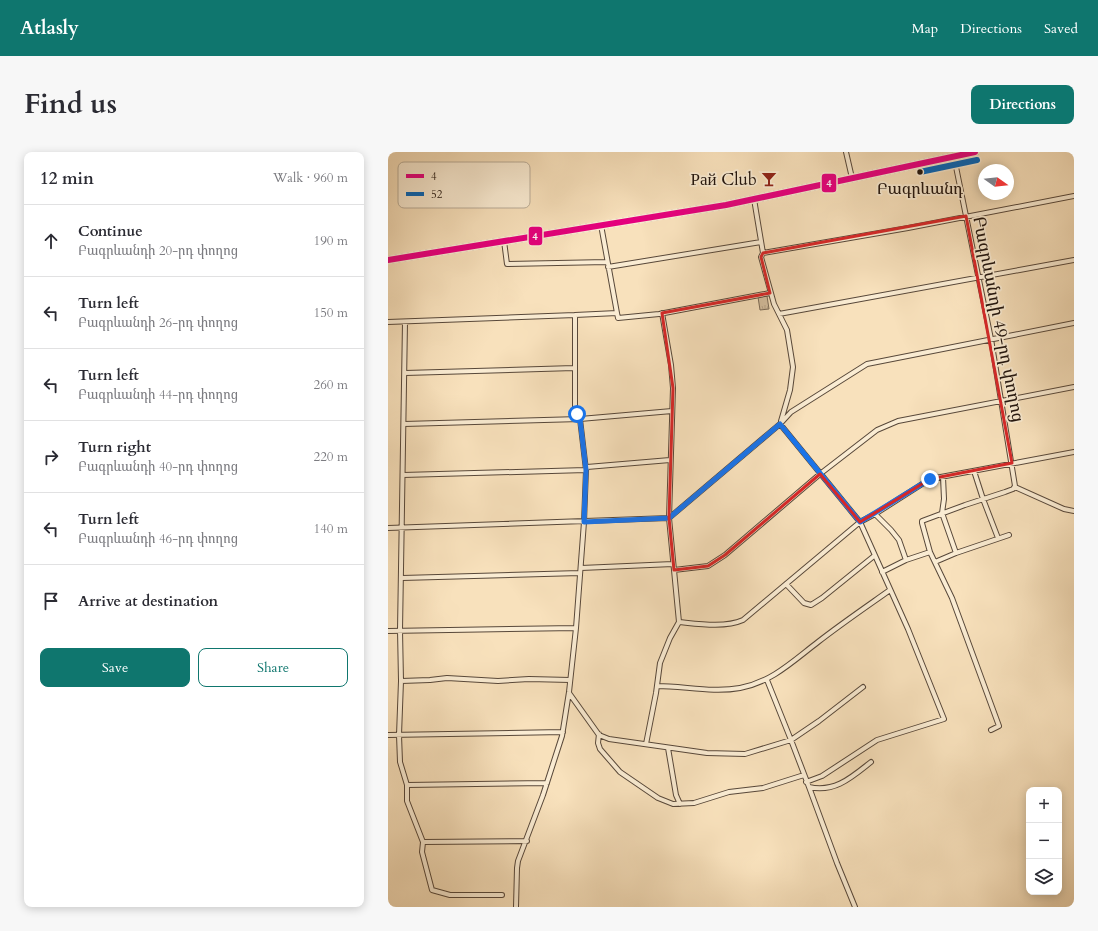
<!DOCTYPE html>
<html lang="en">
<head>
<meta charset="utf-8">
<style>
  body { margin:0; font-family:Cardo,"Noto Serif Armenian",serif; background:#f7f7f7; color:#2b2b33 }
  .controls { position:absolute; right:12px; bottom:12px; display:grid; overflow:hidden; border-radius:8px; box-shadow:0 2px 10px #0003 }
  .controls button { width:36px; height:36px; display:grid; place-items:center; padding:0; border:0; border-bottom:1px solid #e1e1e2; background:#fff; color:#2b2b33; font:20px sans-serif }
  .compass { position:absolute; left:590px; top:12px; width:36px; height:36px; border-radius:50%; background:#fff; box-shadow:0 2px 10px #0003; rotate:105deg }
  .stop { position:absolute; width:12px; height:12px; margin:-9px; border:3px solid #1a73e8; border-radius:50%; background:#fff }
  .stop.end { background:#1a73e8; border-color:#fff; box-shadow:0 1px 4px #0008 }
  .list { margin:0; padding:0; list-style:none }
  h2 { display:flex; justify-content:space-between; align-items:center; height:52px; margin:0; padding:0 16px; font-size:17px }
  h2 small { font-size:13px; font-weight:400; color:#7c7c81 }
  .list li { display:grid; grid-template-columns:26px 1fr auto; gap:12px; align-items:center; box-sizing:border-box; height:72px; padding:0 16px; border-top:1px solid #e1e1e2 }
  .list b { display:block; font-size:15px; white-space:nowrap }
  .list p { margin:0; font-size:13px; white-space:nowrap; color:#7c7c81 }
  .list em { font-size:13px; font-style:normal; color:#7c7c81 }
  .actions { display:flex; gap:8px; padding:12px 16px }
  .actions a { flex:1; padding:9px 0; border:1px solid #0f766e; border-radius:8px; text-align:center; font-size:14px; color:#0f766e }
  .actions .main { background:#0f766e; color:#fff }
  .icon { flex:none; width:22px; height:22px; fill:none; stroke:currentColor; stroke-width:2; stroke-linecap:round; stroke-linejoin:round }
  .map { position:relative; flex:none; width:686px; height:755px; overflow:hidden; border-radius:8px }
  header { display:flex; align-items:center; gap:24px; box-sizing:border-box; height:56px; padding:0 20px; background:#0f766e; color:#fff }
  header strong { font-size:19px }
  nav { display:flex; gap:22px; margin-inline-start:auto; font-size:14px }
  .intro { display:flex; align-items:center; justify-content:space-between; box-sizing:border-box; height:96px; padding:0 24px }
  h1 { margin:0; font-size:28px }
  .button { padding:10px 18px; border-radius:8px; background:#0f766e; color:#fff; font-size:14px; font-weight:700 }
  main { display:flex; gap:24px; padding:0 24px }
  aside { flex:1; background:#fff; border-radius:8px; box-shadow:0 2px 10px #0003 }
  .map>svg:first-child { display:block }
  .grass { fill:url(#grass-tufts); stroke:#7b6a56 }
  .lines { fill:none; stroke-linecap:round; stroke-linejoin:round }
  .minor-casing { stroke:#58483a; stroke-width:6 }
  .secondary-casing { stroke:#22150e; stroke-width:8 }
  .minor { stroke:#faecd3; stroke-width:4 }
  .secondary { stroke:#faecd3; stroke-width:5.5 }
  .bus-1-casing { stroke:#faecd3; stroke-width:9 }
  .bus-2-casing { stroke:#faecd3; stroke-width:9 }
  .bus-1 { stroke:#e5007d; stroke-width:6 }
  .bus-2 { stroke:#0065bd; stroke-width:6 }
  .route { stroke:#1a73e8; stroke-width:5 }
  .marked { fill:none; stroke:#d62828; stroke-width:3; stroke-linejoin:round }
  .bus-dot { fill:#22150e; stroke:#faecd3; stroke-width:1.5 }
  .labels { text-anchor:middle; stroke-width:3.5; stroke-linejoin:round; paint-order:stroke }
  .bus-label { font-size:16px; fill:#22150e; stroke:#faecd3 }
  .poi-label { font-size:17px; fill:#22150e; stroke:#faecd3; text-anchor:end }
  .street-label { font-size:17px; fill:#22150e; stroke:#faecd3 }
  .key { fill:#faecd3; stroke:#b9ac98; stroke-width:1 }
  .key-label { font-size:11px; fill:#22150e }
  .line-badge { stroke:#faecd3; stroke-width:1.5 }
  .badge-label { font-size:11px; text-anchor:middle; font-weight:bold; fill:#fff }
</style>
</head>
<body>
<header>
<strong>Atlasly</strong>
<nav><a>Map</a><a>Directions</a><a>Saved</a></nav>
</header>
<div class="intro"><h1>Find us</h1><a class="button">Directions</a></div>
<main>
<aside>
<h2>12 min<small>Walk · 960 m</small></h2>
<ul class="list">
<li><svg class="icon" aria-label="ahead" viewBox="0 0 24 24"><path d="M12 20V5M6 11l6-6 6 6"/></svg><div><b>Continue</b><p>Բագրևանդի 20-րդ փողոց</p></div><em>190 m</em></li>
<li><svg class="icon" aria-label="left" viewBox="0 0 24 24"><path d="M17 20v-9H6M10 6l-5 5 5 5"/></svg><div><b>Turn left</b><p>Բագրևանդի 26-րդ փողոց</p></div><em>150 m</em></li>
<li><svg class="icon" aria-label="left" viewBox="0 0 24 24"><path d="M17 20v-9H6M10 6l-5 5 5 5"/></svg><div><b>Turn left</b><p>Բագրևանդի 44-րդ փողոց</p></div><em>260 m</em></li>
<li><svg class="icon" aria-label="right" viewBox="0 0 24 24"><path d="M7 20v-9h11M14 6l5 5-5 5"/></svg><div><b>Turn right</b><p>Բագրևանդի 40-րդ փողոց</p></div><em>220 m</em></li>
<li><svg class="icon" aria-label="left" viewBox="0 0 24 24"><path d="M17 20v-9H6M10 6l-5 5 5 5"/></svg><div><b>Turn left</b><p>Բագրևանդի 46-րդ փողոց</p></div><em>140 m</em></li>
<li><svg class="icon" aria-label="arrive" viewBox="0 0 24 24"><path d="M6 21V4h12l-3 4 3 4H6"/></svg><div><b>Arrive at destination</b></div></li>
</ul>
<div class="actions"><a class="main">Save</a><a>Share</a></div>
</aside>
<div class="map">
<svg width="686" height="755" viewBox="0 0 686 755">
  <defs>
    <pattern id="grass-tufts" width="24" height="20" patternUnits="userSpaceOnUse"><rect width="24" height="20" fill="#d4be9e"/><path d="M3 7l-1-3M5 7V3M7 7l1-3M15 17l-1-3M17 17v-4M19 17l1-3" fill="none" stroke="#b6a287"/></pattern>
  </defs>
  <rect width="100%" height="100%" fill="#f8e1bc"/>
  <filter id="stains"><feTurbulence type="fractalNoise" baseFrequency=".005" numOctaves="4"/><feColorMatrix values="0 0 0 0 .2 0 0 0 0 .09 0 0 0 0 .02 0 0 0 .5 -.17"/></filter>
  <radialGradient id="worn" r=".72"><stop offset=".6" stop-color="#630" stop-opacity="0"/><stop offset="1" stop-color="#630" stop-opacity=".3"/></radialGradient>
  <path class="grass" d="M379,144L381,157L372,158L370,145Z"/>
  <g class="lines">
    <defs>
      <path id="minor" d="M458,0L464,26
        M366,47L375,101L373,105L386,152L399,178L405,215L402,238L393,269
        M116,89L119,112L219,110
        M375,101L520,76L686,44
        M220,115L373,90
        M229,161L230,166L271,162L382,141
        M391,162L686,108
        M0,170L187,163
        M17,170L12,478L13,529L11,583L12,610L19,633V649L35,690L34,700L44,738L62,743H114
        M17,221L186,216
        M16,272L192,267L284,259
        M392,272L472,370L487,362L503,378L511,388L518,408L542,400L564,446L611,574L603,578
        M586,319L595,347L610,386
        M15,323L198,318L199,315L282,308
        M555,325L556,347L554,361L568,401L621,383
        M627,335L676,357L686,359
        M487,362L542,327L686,300
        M0,376L281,366L392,272L403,260L479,212L686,171
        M542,400L534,371V369L577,353L617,340L625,337L627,334L603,187L566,5
        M547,410L568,401
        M193,416L285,412
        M286,418L320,414L337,403L432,322L489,278L510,269L686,235
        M494,420L518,408
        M14,426L192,421
        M398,432L416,451L423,453L434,446L486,404
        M291,470C311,472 337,476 355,468L472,370L520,477L556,567L489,588L434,624L418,630
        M0,479L188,476
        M379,528L403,588L431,569L475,535
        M13,529L42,528L59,526L110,529L141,527L182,528
        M269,534C296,534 325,541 352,536C384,530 405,509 430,490C453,472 478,455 502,438
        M181,541L211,583L221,587L319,601L357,602L403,588L421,635C447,641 464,625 483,610
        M211,582L210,591L212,597L232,620L270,646L285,652L306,651L341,640L375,636L416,623
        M0,583L175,580
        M258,592L268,541L272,511L282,486L291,470L281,366L285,236L283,213L274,161
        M280,596L288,643L292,652
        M19,633L159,631
        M421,635L449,711L467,755
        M35,690L139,689
        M128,755L129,716L130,709L155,643L174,584L181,540L188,476L196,370L198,318L192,267L187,256V163L229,161L213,73"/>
      <path id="secondary" d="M0,108L338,53L587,0"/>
    </defs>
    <use href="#minor" class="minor-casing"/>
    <use href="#secondary" class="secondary-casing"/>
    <use href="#minor" class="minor"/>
    <use href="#secondary" class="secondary"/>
    <defs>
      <path id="bus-1" d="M0,108L338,53L587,0"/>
      <path id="bus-2" d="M532,20L589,8"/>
    </defs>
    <use href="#bus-1" class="bus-1-casing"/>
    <use href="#bus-2" class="bus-2-casing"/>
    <use href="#bus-1" class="bus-1"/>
    <use href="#bus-2" class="bus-2"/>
  </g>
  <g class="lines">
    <path class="route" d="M189,262L192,267L198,318L196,370L281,366L392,272L472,370L542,327"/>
  </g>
  <path class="marked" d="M578,64L624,311L542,327L472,370L432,322L337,403L320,414L286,418L281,366L285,236L274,161L382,141L373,105L375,101Z"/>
  <defs>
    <symbol id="bar-bare" viewBox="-9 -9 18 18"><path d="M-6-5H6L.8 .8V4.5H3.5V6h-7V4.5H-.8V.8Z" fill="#8f2418" stroke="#faecd3" stroke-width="2.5" paint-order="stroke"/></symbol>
  </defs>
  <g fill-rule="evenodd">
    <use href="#bar-bare" x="370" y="16" width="22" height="22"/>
  </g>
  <circle class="bus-dot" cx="532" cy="20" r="3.5"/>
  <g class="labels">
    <g class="bus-label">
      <text x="532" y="42">Բագրևանդ</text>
    </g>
    <g class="poi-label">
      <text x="369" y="33">Рай Club</text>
    </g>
    <g class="street-label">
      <text transform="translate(611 167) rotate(79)" y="6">Բագրևանդի 49-րդ փողոց</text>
    </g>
  </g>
  <rect x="10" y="10" width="132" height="46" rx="6" class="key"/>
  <rect x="18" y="22" width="18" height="4" fill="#e5007d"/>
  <rect x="18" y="40" width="18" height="4" fill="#0065bd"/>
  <g class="key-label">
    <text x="43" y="28">4</text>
    <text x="43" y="46">52</text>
  </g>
  <g class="line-badge">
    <rect x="433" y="21" width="16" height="20" rx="4" fill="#e5007d"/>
    <rect x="140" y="74" width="15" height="20" rx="4" fill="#e5007d"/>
  </g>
  <g class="badge-label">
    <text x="441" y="35">4</text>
    <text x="147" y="88">4</text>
  </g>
  <rect width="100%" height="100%" filter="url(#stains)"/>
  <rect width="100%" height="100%" fill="url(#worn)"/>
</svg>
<div class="controls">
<button>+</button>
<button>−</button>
<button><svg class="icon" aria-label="layers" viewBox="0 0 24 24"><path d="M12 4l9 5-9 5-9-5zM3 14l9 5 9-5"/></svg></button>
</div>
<svg class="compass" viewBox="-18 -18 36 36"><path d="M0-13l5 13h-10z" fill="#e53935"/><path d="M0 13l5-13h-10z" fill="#7c7c81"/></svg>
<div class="stop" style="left:189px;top:262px"></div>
<div class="stop end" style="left:542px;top:327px"></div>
</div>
</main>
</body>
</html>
